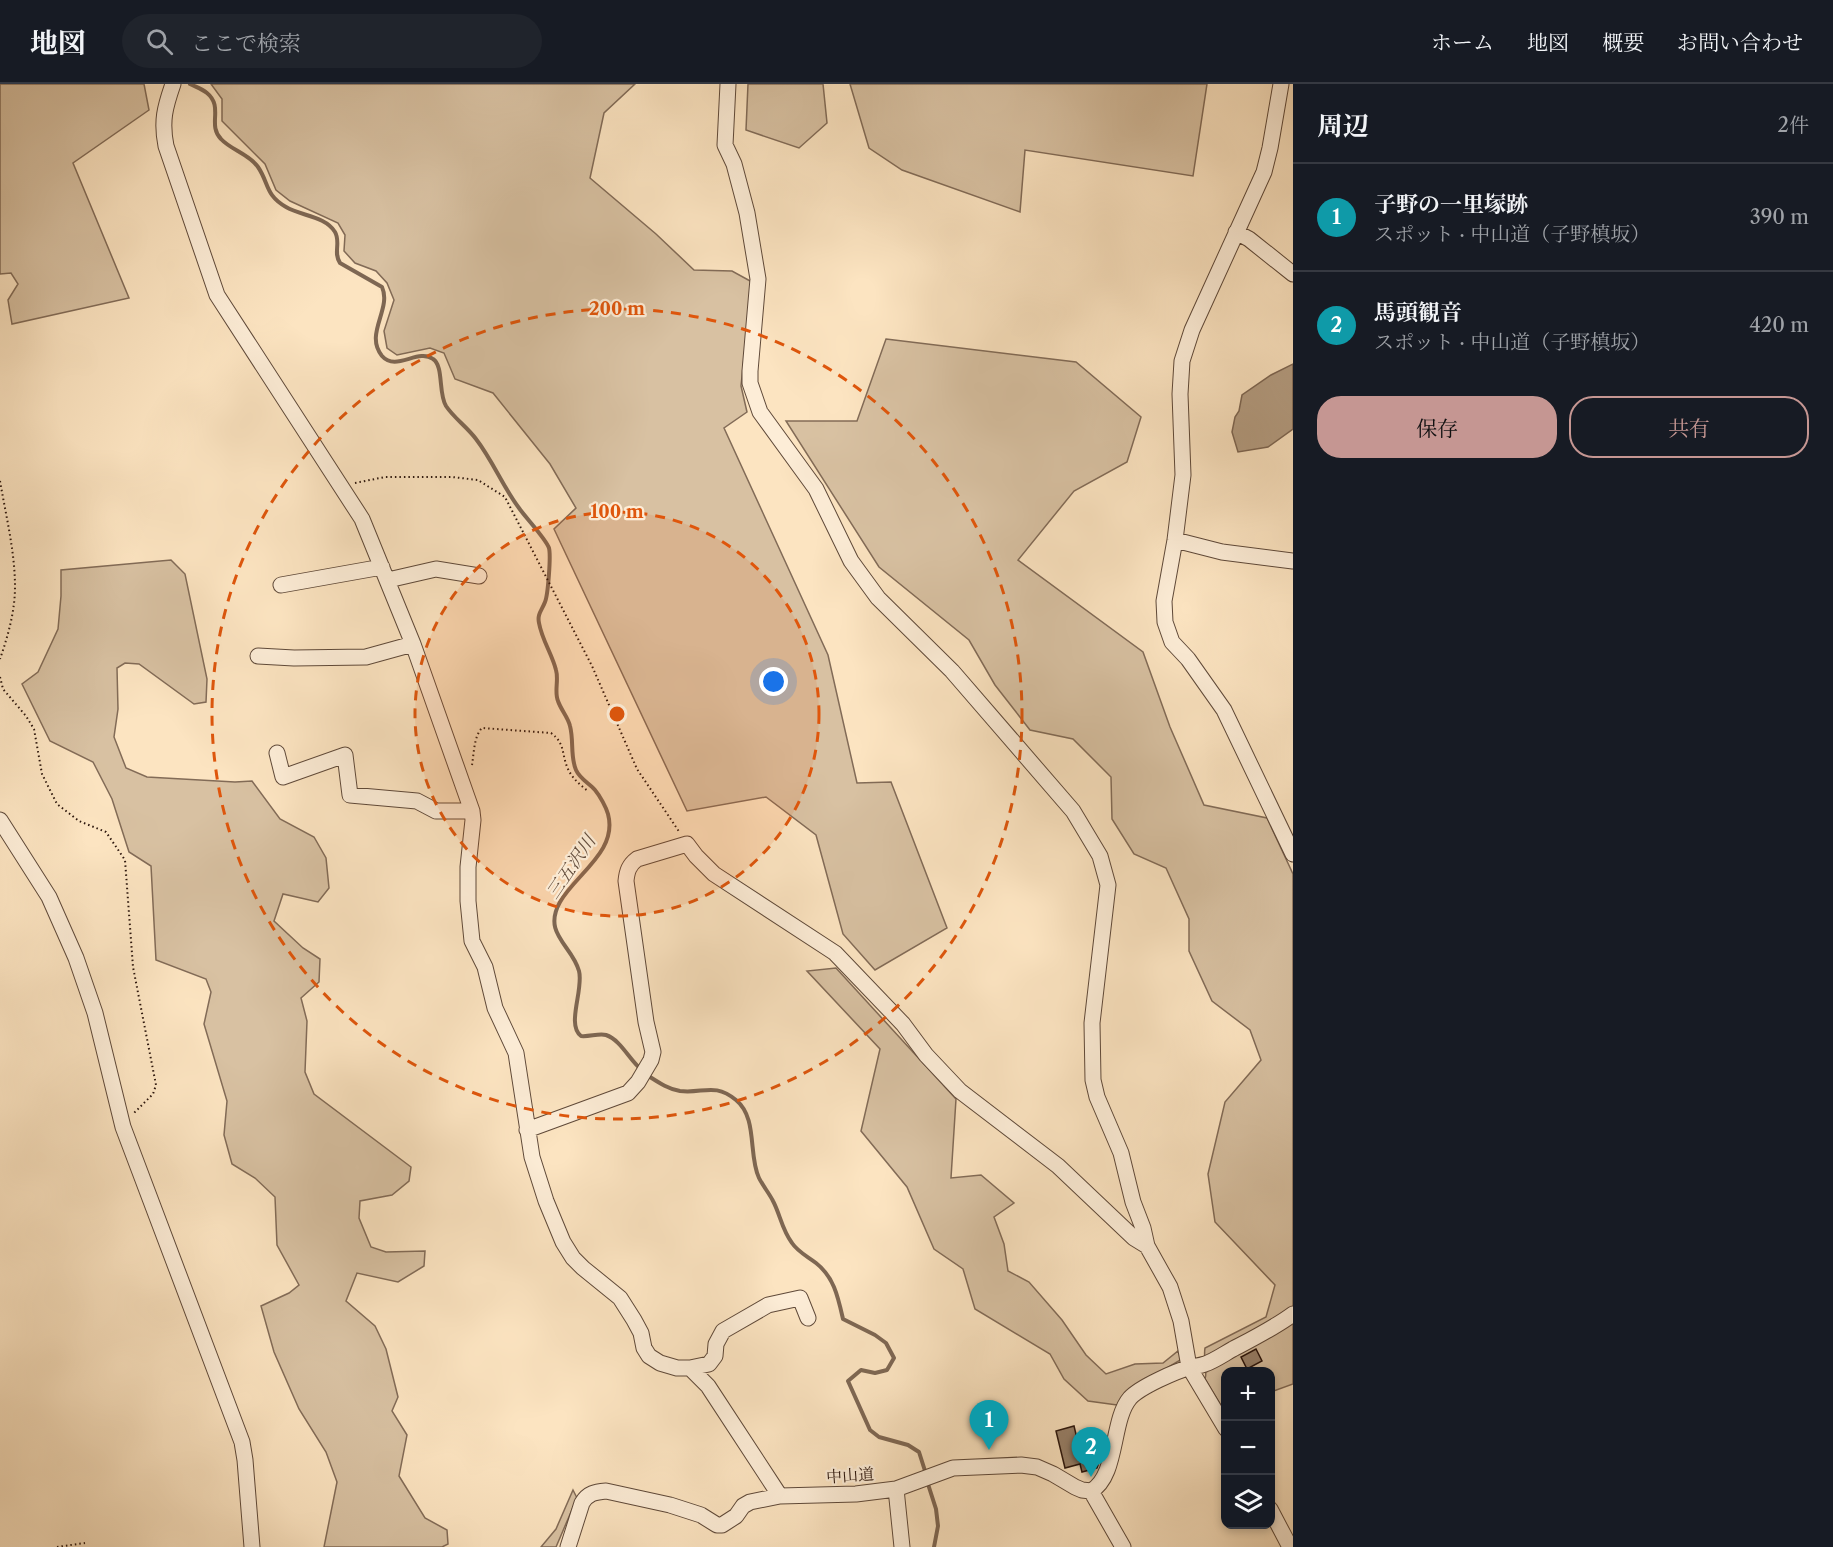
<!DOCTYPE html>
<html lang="ja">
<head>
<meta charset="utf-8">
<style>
  body { margin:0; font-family:"Libre Caslon Text","Noto Serif JP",serif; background:#20242c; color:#f1f3f6 }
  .controls { position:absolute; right:18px; bottom:18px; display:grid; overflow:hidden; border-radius:12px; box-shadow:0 3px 9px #0003 }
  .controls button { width:54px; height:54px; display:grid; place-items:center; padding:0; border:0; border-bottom:2px solid #363941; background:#171b24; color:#f1f3f6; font:30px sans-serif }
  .you { position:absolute; left:774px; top:598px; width:21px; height:21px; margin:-15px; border:4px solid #fff; border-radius:50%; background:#1a73e8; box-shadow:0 0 0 9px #1a73e833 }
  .badge { display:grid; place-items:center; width:39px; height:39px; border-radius:50%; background:#c59692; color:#fff; font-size:20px; font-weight:700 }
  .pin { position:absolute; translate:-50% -50px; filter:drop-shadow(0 2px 3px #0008) }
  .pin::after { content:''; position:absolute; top:32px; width:21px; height:18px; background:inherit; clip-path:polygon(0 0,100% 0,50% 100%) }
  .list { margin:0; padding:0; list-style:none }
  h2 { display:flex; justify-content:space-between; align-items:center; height:78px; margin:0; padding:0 24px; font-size:26px }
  h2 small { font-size:20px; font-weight:400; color:#9ea1a6 }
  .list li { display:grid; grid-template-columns:39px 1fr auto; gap:18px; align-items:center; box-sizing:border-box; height:108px; padding:0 24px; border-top:2px solid #363941 }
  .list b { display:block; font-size:22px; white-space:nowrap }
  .list p { margin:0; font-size:20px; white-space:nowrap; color:#9ea1a6 }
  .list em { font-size:20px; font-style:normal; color:#9ea1a6 }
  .actions { display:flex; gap:12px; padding:18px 24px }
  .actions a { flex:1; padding:14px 0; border:2px solid #c59692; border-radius:24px; text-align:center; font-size:21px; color:#c59692 }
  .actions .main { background:#c59692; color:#111 }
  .icon { flex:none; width:33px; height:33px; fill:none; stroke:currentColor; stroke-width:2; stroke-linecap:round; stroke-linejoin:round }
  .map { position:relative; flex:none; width:1293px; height:1463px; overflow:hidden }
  header { display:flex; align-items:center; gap:36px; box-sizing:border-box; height:84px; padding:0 30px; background:#171b24; border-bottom:2px solid #363941 }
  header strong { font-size:28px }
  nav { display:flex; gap:33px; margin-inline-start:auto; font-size:21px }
  .search { width:420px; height:54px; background:#20242c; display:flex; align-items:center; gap:15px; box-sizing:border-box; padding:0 21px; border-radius:33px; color:#9ea1a6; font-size:22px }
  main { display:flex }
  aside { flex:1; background:#171b24 }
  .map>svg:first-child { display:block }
  .green { fill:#d8c1a2; stroke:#826b57; stroke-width:1.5 }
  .water { fill:#b59e83; stroke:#7e6753; stroke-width:1.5 }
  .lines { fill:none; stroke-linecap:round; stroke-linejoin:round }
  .stream { stroke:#7e6753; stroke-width:4 }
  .building { fill:#98816a; stroke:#2b150c; stroke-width:1.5 }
  .minor-casing { stroke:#5f4939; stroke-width:17 }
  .path { stroke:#2b150c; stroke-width:2; stroke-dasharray:1.5 3; stroke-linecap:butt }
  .minor { stroke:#fdedd7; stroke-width:15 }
  .ring { fill:none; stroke:#df560c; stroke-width:3; stroke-dasharray:10 8 }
  .labels { text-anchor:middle; stroke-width:4.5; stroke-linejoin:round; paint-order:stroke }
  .street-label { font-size:16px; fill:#2b150c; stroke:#fdedd7 }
  .water-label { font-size:18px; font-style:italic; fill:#624c3c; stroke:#fdedd7 }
  .centre { fill:#df560c; stroke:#fdedd7; stroke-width:3 }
  .ring-label { font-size:18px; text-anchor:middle; font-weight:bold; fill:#df560c; stroke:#fdedd7; stroke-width:4.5; stroke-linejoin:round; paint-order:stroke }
</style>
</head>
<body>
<header>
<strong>地図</strong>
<div class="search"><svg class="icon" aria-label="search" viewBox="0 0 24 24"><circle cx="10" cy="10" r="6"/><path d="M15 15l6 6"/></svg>ここで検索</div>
<nav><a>ホーム</a><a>地図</a><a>概要</a><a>お問い合わせ</a></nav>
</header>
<main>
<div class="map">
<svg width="1293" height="1463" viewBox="0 0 1293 1463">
  <rect width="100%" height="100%" fill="#fce4c1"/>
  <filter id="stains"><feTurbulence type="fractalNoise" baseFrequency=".00333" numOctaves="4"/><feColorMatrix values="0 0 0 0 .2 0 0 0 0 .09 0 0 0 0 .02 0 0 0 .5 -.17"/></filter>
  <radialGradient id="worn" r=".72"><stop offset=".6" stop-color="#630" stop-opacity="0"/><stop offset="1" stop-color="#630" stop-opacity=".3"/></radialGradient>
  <path class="green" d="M0,0H144L149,26L73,79L129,214L12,240L8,216L18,200L11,189L0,190Z
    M211,0H635L604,29L590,94L656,150L694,186L732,187L752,198L741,302L747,328L724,344L828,571L857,699L891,698L947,844L875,886L843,850L816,751L766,713L687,727L554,445L576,424L550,380L493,309L455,295L444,269L430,264L397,271L387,264L384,247L394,216L387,199L376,187L355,179L344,167L345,151L338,139L290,117L276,106L265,80L222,37V15Z
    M748,0H823L827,39L799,64L746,46Z
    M850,0H1207L1193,92L1025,66L1020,128L902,86L869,64Z
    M886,255L1076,278L1141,333L1127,378L1074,407L1018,476L1143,568L1170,643L1204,721L1267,734L1293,790V1300L1271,1308L1270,1288H1226L1225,1324L1223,1325L1205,1295C1208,1285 1203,1275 1205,1264L1266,1233L1275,1201L1215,1138L1208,1090L1225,1018L1261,976L1250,946L1212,917L1189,867V835L1166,784L1134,770L1112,735L1111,693L1073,655L1030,646L995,601L969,556L879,483L786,337H857Z
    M171,476L185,490L207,595L206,618L194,620L139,580L125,579L117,584L118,625L114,653L126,684L147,693L235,698L252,697L280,735L314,753L326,774L329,804L318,818L283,810L274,837L303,864L320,875L319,898L301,914L307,937L305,988L314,1010L411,1083L409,1097L392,1111L360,1117L359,1134L371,1163L386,1168L425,1167L424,1182L398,1198L357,1189L346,1217L375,1242L386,1265L398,1313L392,1327L407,1351L399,1392L425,1434L447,1446L448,1460L442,1463H324L337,1398L326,1368L299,1325L274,1268L261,1222L289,1209L299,1201L277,1161L275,1113L255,1094L232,1080L224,1051L227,1017L204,940L211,908L206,895L156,876L151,782L129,768L112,715L93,678L50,657L22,600L38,588L58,545L61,512V486Z
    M836,884L956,1015L951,1094L981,1091L1014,1119L994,1133L1004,1160L1008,1187L1029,1198L1062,1236L1086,1271L1106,1290L1135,1280L1163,1279L1178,1267L1182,1275L1150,1294L1117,1321L1088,1317L1064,1295L1050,1270L975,1225L963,1185L934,1165L907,1103L861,1047L880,965L807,887Z
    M573,1406L577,1414L556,1463H541L556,1445Z"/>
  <path class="water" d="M1293,280V345L1268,363L1238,368L1232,348L1235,333L1239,327L1242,311L1271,291Z"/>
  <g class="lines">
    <path class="stream" d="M190,0C196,3 202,5 207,9C224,23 207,41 221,55C231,66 249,70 258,83C269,99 265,111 286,123C301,132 325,132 335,148C341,158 333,169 340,179L382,203C392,225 364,250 382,272C396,288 418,264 433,275C444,282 438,309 446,322C454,334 467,343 476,355C493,377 503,403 519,424C526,434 546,455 549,464C551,472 548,511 545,518C542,526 537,530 539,539C542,556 552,570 556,586C559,596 554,608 558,617C561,626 568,633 570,642C574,657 570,672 576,686C580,695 589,699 595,706C600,712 606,723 608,730C618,767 576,790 560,818C542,850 572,861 579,887C584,905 566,941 581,952C589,953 599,949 606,951C621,956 630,977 642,986
      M647,991C658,998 668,1005 680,1007C703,1010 714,998 736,1016C758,1034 748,1071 759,1094C763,1102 769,1109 773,1117C780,1130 782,1146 792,1159C798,1168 807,1172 816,1179C834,1193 838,1213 843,1235L875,1251L886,1259L894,1274L887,1286L875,1289L861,1286L848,1297L870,1346L879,1353L908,1361L919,1368L926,1390
      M927,1397L936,1425L938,1442L934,1463"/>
  </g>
  <path class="building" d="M1256,1265L1262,1277L1247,1285L1241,1273Z
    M1074,1342L1081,1371L1095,1368L1098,1381L1097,1384L1082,1388L1080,1380L1065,1384L1056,1347Z"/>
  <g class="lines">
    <defs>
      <path id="minor" d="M173,0C165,23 161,37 166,62L217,211L362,435L413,560L472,727L473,736L468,783V817L472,857L485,883L495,924L516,969L532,1073L546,1117L563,1158L573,1174L583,1184L620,1214L634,1236L641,1249L644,1264L649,1272L660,1279L677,1284H690L708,1302L780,1412
        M728,0L725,61L734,80L747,129L758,195L750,287V299L760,328L816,405L851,477L878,514L952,587L1073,727L1100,772L1108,801L1092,939L1093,996L1097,1013L1121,1069L1133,1118L1143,1144L1147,1162L1170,1203L1181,1237L1189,1283L1226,1345
        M1281,0L1270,64L1264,88L1192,246L1182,277L1180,310L1183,391L1175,456L1164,517L1165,538L1172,558L1188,575L1224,626L1293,770
        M1236,148L1249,155L1293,190
        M1175,456L1222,468L1293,477
        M388,496L436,485L479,492
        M281,501L382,483
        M258,572L294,574L366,573L413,560
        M277,669L283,693L345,671L350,711L417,717L436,727H472
        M0,736L49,813L76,874L95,929L123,1043L242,1358L245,1376L252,1463
        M527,1046L628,1009L638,998L651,976L653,968L646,938L626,797C627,787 629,781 637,775L687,760L696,772L714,790L835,869L903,940L926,971L960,1007L1058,1082L1134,1154L1147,1162
        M690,1284L709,1280L715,1272L716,1260L723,1247L768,1221L800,1214L808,1234
        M896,1405L902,1463
        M1091,1407L1123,1463
        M1270,1425L1290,1463
        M568,1463L582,1419C588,1409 595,1408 606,1407L670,1421L701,1431L717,1441H722L736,1432L743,1422L750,1418L780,1412L856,1410L896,1405L953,1384L1021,1381L1037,1383L1053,1390L1075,1403L1082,1406L1091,1407C1118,1392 1111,1336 1130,1314C1140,1303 1176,1287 1191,1283C1195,1282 1200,1282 1205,1280C1214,1277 1224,1270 1233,1265C1254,1254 1274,1244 1293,1230"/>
    </defs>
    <use href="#minor" class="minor-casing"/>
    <path class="path" d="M0,397C6,432 15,468 15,503C15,527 8,552 0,575
      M355,399L385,393H452L478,396L505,413L592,582L637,685L680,749
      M0,593L3,605L26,632L34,645L42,690L57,720L79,737L106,748L125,776L133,883L156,1001L153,1010L134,1029
      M472,681C474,669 474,652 482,644L551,649C566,660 561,670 568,685C572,694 580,701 588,707
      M57,1463L85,1459"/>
    <use href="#minor" class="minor"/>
  </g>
  <circle cx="617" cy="630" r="202" fill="#df560c" fill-opacity=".12"/>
  <g class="ring">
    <circle cx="617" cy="630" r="202"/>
    <circle cx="617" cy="630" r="405"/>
  </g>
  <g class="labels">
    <g class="street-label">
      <text transform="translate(850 1391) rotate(-4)" y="6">中山道</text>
    </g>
    <g class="water-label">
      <text transform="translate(571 783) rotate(-56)" y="6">三五沢川</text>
    </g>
  </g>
  <circle cx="617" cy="630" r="9" class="centre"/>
  <g class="ring-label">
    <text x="617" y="231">200 m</text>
    <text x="617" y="434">100 m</text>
  </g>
  <rect width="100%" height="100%" filter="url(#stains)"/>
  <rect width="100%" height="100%" fill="url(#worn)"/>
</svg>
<div class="controls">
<button>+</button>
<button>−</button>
<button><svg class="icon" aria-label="layers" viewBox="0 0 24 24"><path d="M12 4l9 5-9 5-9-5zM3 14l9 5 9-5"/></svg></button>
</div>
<div class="you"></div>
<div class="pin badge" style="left:989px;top:1366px;background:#0f9aa8">1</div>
<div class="pin badge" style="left:1091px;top:1393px;background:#0f9aa8">2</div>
</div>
<aside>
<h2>周辺<small>2件</small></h2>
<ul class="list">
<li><span class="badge" style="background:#0f9aa8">1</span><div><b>子野の一里塚跡</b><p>スポット · 中山道（子野槙坂）</p></div><em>390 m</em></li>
<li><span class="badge" style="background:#0f9aa8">2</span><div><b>馬頭観音</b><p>スポット · 中山道（子野槙坂）</p></div><em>420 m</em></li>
</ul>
<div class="actions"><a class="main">保存</a><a>共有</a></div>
</aside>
</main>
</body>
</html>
